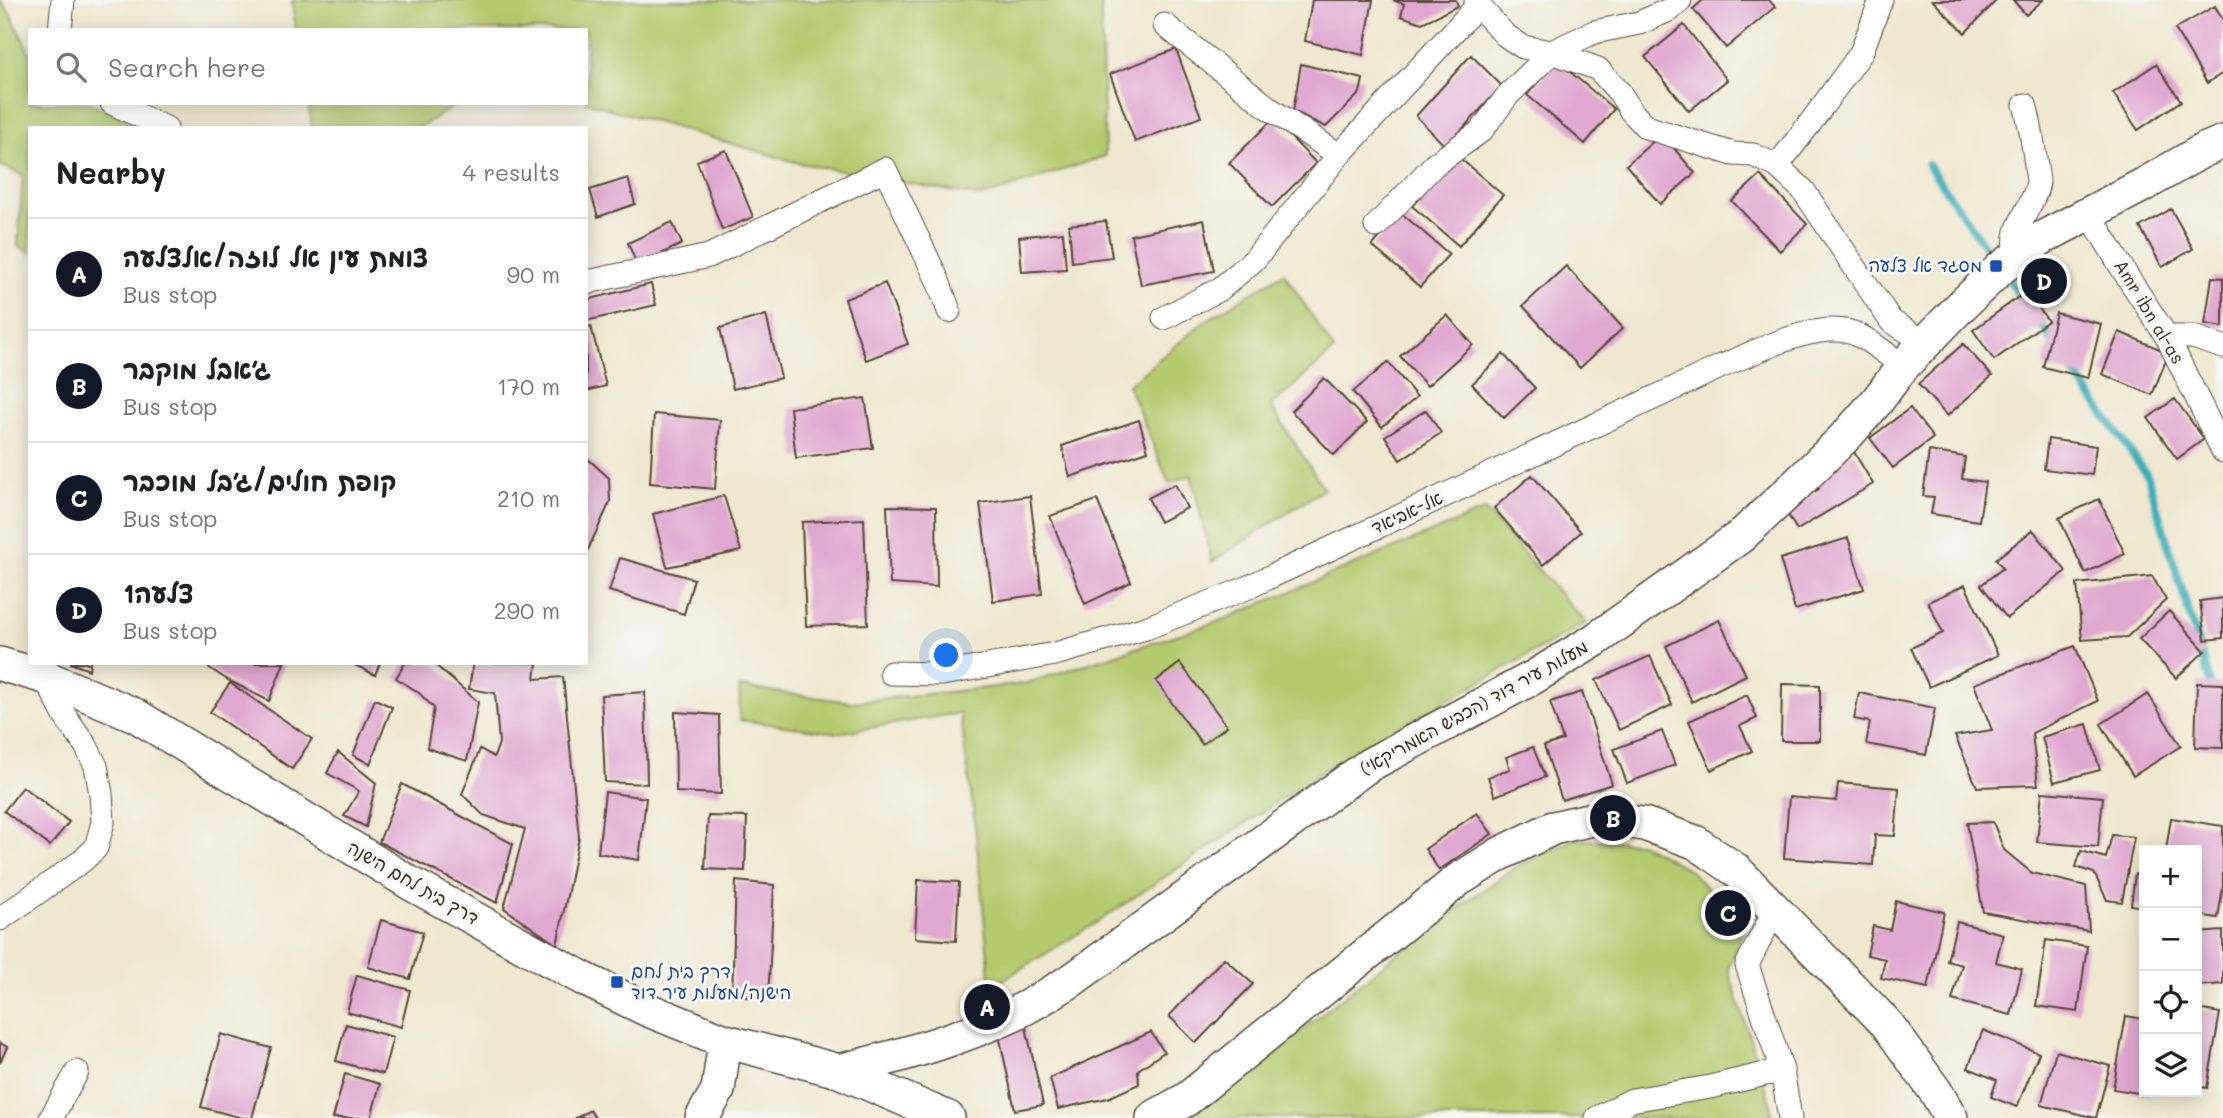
<!DOCTYPE html>
<html lang="en">
<head>
<meta charset="utf-8">
<style>
  body { margin:0; font-family:Mali,"Playpen Sans Hebrew",sans-serif; background:#f6f6f6; color:#202124 }
  .controls { position:absolute; right:21px; bottom:21px; display:grid; overflow:hidden; border-radius:0px; box-shadow:0 4px 18px #0003 }
  .controls button { width:63px; height:63px; display:grid; place-items:center; padding:0; border:0; border-bottom:2px solid #e0e0e0; background:#fff; color:#202124; font:35px sans-serif }
  .you { position:absolute; left:947px; top:656px; width:24px; height:24px; margin:-18px; border:5px solid #fff; border-radius:50%; background:#1a73e8; box-shadow:0 0 0 10px #1a73e833 }
  .badge { display:grid; place-items:center; width:46px; height:46px; border-radius:50%; background:#111827; color:#fff; font-size:23px; font-weight:700 }
  .pin { position:absolute; translate:-50% -50%; border:4px solid #fff; box-shadow:0 2px 7px #0006 }
  .list { margin:0; padding:0; list-style:none }
  h2 { display:flex; justify-content:space-between; align-items:center; height:91px; margin:0; padding:0 28px; font-size:30px }
  h2 small { font-size:23px; font-weight:400; color:#757577 }
  .list li { display:grid; grid-template-columns:46px 1fr auto; gap:21px; align-items:center; box-sizing:border-box; height:112px; padding:0 28px; border-top:2px solid #e0e0e0 }
  .list b { display:block; font-size:26px; white-space:nowrap }
  .list p { margin:0; font-size:23px; white-space:nowrap; color:#757577 }
  .list em { font-size:23px; font-style:normal; color:#757577 }
  .icon { flex:none; width:38px; height:38px; fill:none; stroke:currentColor; stroke-width:2; stroke-linecap:round; stroke-linejoin:round }
  .map { position:relative; flex:none; width:2223px; height:1118px; overflow:hidden }
  .search { position:absolute; background:#fff; box-shadow:0 4px 18px #0003; left:28px; top:28px; width:560px; height:77px; display:flex; align-items:center; gap:18px; box-sizing:border-box; padding:0 24px; border-radius:0px; color:#757577; font-size:26px }
  .panel { position:absolute; background:#fff; box-shadow:0 4px 18px #0003; left:28px; top:126px; width:560px; height:539px; border-radius:0px }
  .map>svg:first-child { display:block }
  .green { fill:#b4ca6e; stroke:#787a46; stroke-width:2 }
  .lines { fill:none; stroke-linecap:round; stroke-linejoin:round }
  .stream { stroke:#3eaeb9; stroke-width:8 }
  .building { fill:#e0a7d0 }
  .street-casing { stroke:#564639; stroke-width:25 }
  .secondary-casing { stroke:#564639; stroke-width:36 }
  .street { stroke:#fff; stroke-width:23 }
  .secondary { stroke:#fff; stroke-width:33 }
  .transit-dot { fill:#1a4fb4; stroke:#f6f6f2; stroke-width:2.5 }
  .labels { text-anchor:middle; stroke-width:6; stroke-linejoin:round; paint-order:stroke }
  .transit-label { font-size:18px; fill:#164399; stroke:#f6f6f2; text-anchor:end }
  .street-label { font-size:18px; fill:#3b2a1e; stroke:#f6f6f2 }
</style>
</head>
<body>
<div class="map">
<svg width="2223" height="1118" viewBox="0 0 2223 1118">
  <rect width="100%" height="100%" fill="#f6f6f2"/>
  <filter id="ink" filterUnits="userSpaceOnUse"><feTurbulence type="fractalNoise" baseFrequency=".0143" numOctaves="2"/><feDisplacementMap in="SourceGraphic" scale="14" xChannelSelector="R" yChannelSelector="G"/><feConvolveMatrix kernelMatrix="1 2 1 2 8 2 1 2 1" color-interpolation-filters="sRGB"/></filter>
  <filter id="wash" filterUnits="userSpaceOnUse"><feTurbulence type="fractalNoise" baseFrequency=".00686" numOctaves="4" result="noise"/><feDisplacementMap in="SourceGraphic" scale="28" xChannelSelector="R" yChannelSelector="G"/><feGaussianBlur stdDeviation="1.57" result="paint"/><feColorMatrix in="noise" values="0 0 0 0 0 0 0 0 0 0 0 0 0 0 0 0 0 1.4 0 .05"/><feComposite in="paint" operator="in"/></filter>
  <g filter="url(#wash)">
    <rect width="100%" height="100%" fill="#efe7cf"/>
    <path class="green" d="M0,0L9,11L30,54V103H89L150,128H30V253L18,246L23,175L0,165Z
      M295,0H1102L1101,15L1105,156L982,197L799,163L586,102V30H296L292,2Z
      M308,103H459L418,128L312,127Z
      M1284,273L1334,350L1271,406L1324,489L1212,562L1191,475L1169,483L1128,385L1205,321Z
      M1485,510L1586,623L1338,761L1099,921L991,987L974,816L960,713L838,733L740,720L739,687L851,702L1024,684L1223,620Z
      M1574,839L1640,843L1688,869L1745,926L1728,969L1770,1101L1772,1118H1187L1281,1047L1420,935L1514,868Z"/>
    <g class="lines">
      <path class="stream" d="M1928,165L1997,263
        M2005,274L2025,303
        M2037,319L2056,346
        M2071,368L2147,475L2213,692"/>
    </g>
    <g id="blocks">
      <path class="building" d="M1312,0H1373L1363,55L1305,41Z
        M1393,0H1456L1458,6L1422,23L1401,16L1404,4Z
        M1703,0H1769L1775,7L1726,48L1693,9Z
        M1932,0H1997L1965,33Z
        M2013,0H2043L2026,15Z
        M2215,6L2223,20V73L2207,83L2175,29Z
        M1684,25L1727,80L1689,111L1645,57Z
        M1176,49L1201,117L1135,142L1110,74Z
        M1471,55L1502,86L1446,147L1416,116Z
        M1556,60L1614,109L1585,144L1527,95Z
        M1301,64L1363,79L1360,93L1326,127L1293,111Z
        M2156,64L2181,101L2138,130L2113,93Z
        M1273,119L1316,163L1272,207L1229,163Z
        M1662,134L1695,173L1660,204L1626,165Z
        M726,150L753,217L722,230L697,161Z
        M1456,155L1503,195L1459,246L1412,206Z
        M1760,175L1807,224L1780,251L1732,201Z
        M628,178L635,204L598,217L590,190Z
        M2171,209L2193,249L2162,267L2140,227Z
        M1401,213L1449,254L1420,287L1372,246Z
        M1204,220L1214,271L1141,285L1131,235Z
        M1106,221L1112,257L1072,262L1069,225Z
        M672,222L682,244L637,265L628,243Z
        M1063,232L1066,269L1022,272L1019,237Z
        M1566,266L1623,328L1580,368L1523,306Z
        M2212,277L2223,278V327L2205,324Z
        M885,283L908,344L866,360L845,299Z
        M651,284L656,305L586,321V300Z
        M2027,291L2048,321L1994,360L1973,330Z
        M2056,313L2101,324L2088,378L2043,367Z
        M766,315L781,378L733,389L720,328Z
        M1447,315L1473,345L1427,386L1400,356Z
        M591,326L606,386L586,391V327Z
        M2119,332L2169,353L2152,395L2102,374Z
        M1963,344L1992,376L1947,416L1918,384Z
        M1503,354L1535,388L1504,418L1472,384Z
        M1388,362L1417,397L1382,427L1353,392Z
        M1324,378L1367,422L1334,455L1291,411Z
        M865,398L873,448L796,458L790,408Z
        M2175,399L2204,439L2177,459L2148,418Z
        M1910,408L1933,438L1893,468L1870,438Z
        M1426,410L1441,433L1400,460L1385,436Z
        M654,414L720,420L715,489L650,483Z
        M1139,420L1148,451L1070,477L1062,446Z
        M2048,439L2096,446L2092,475L2044,469Z
        M1929,451L1965,457L1962,479L1985,482L1979,521L1931,514L1934,497L1923,496Z
        M1854,452L1873,484L1797,530L1785,510L1819,489L1812,477Z
        M586,457L609,478L610,502L586,554Z
        M1532,475L1581,532L1543,565L1494,508Z
        M1175,484L1187,508L1160,522L1148,498Z
        M724,496L741,551L667,567L653,514Z
        M1030,496L1042,594L993,601L980,503Z
        M2099,499L2125,554L2085,573L2059,518Z
        M1097,500L1131,582L1085,604L1050,516Z
        M887,506L936,507L937,587L890,584Z
        M864,519L868,624L806,626L802,522Z
        M2033,530L2066,571L2007,618L1981,585L2003,568L1996,559Z
        M1848,538L1864,589L1795,610L1780,559Z
        M620,558L694,579L684,614L609,591Z
        M2152,576L2166,600L2127,637L2082,640L2077,584Z
        M1965,585L1998,655L1929,687L1911,648L1943,633L1928,602Z
        M2223,598V638L2205,640L2200,601Z
        M2169,611L2205,651L2176,678L2139,639Z
        M1719,620L1746,675L1692,702L1666,646Z
        M2075,646L2098,701L2032,733L2038,785L1977,787L1955,736L1992,730L1974,684Z
        M1650,656L1672,705L1619,730L1596,680Z
        M70,663H90L89,670Z
        M202,663H284L269,701L226,679Z
        M351,663H380L375,675Z
        M405,663H433L478,702L467,761L427,748L434,708L418,692L396,678Z
        M473,663H537L535,679L563,677L579,837L557,945L504,908L525,829L483,815L462,794L480,749L494,757L499,743L495,693L469,689Z
        M1180,663L1227,726L1202,744L1156,681Z
        M230,683L312,739L292,769L210,712Z
        M2197,683L2223,684V748L2195,747Z
        M1782,684L1820,685V741H1781Z
        M645,692L647,784L605,782L601,695Z
        M1582,692L1612,784L1562,800L1544,746L1563,740L1550,702Z
        M1859,693L1935,708L1926,755L1866,744L1870,722L1854,719Z
        M2148,694L2181,746L2133,776L2101,724Z
        M1747,695L1757,718L1740,726L1752,751L1711,770L1689,721Z
        M375,699L392,707L370,764L353,755Z
        M675,712L719,715L721,794L676,792Z
        M2087,724L2100,770L2054,782L2042,737Z
        M1662,731L1675,765L1627,783L1614,749Z
        M1533,747L1545,777L1495,796L1488,777L1510,769L1506,757Z
        M338,752L376,783L366,827L344,816L359,791L327,773Z
        M1838,783L1899,788L1895,836L1875,835L1873,865L1784,858L1789,797L1836,801Z
        M402,784L513,844L497,903L379,842Z
        M23,787L69,822L50,846L4,811Z
        M605,792L646,798L639,860L598,853Z
        M2042,792L2103,797L2098,847L2037,842Z
        M1477,813L1492,834L1439,870L1425,849Z
        M708,816L747,817L745,871L705,869Z
        M2171,818L2223,826V887L2218,918L2197,915V850H2166Z
        M1993,822L2004,850L2032,873L2086,886L2089,931L1983,912L1967,823Z
        M2112,835L2134,837L2122,902L2107,900L2094,873L2076,867L2081,851L2106,858Z
        M2135,874L2144,875V907L2131,905Z
        M918,880L959,882L956,941L915,938Z
        M736,881L774,885L768,1000L732,995Z
        M1896,901L1944,912L1928,988L1881,978L1885,959L1867,955L1873,926L1890,930Z
        M381,920L423,932L410,979L368,967Z
        M1957,922L2003,934L1996,962L2022,969L2011,1015L1952,1000L1962,965L1947,961Z
        M2223,931V984L2197,986V933Z
        M2046,940L2087,946L2078,1012L2036,1006Z
        M1224,958L1253,984L1196,1043L1169,1016Z
        M357,975L410,990L401,1027L347,1012Z
        M2197,1009L2220,1013L2207,1088L2197,1086Z
        M2126,1016L2144,1019V1092H2151L2150,1095L2113,1089Z
        M346,1024L393,1037L383,1074L336,1061Z
        M1026,1027L1043,1105L1015,1110L999,1035Z
        M1983,1030L2039,1053L2017,1107L1991,1097L1997,1080L1968,1068Z
        M1151,1032L1164,1052L1138,1070L1139,1084L1108,1098L1058,1109L1050,1078Z
        M221,1034L271,1048L252,1118H242L201,1107Z
        M0,1043L7,1047L0,1063Z
        M2056,1051L2110,1066L2096,1118L2041,1105Z
        M345,1074L380,1084L371,1118H333Z
        M590,1110L595,1118H576Z"/>
    </g>
  </g>
  <g filter="url(#ink)">
    <use href="#blocks" fill-opacity="0" stroke="#564639" stroke-width="2"/>
    <g class="lines">
      <defs>
        <path id="street" d="M1476,0L1478,5L1505,35L1523,47L1552,52L1598,69L1620,93L1631,111L1646,127L1733,154L1753,155L1777,166L1803,190L1891,321L1926,343
          M1165,25L1270,109L1339,155L1478,5
          M60,30L63,0
          M112,103L166,128
          M1777,166L1811,122L1861,53L1881,0
          M2089,213L2125,273L2167,337L2223,451
          M1376,226L1434,165L1481,131L1508,95L1552,52L1594,32L1639,23L1671,9L1680,0
          M2018,254C2007,229 2035,207 2038,182C2038,177 2036,170 2036,165C2033,145 2031,125 2025,105
          M586,284L592,281L709,256L885,169L938,281L949,311
          M1164,318L1220,289L1254,260L1339,155
          M2167,337H2193L2223,347
          M891,673L942,674L1055,654L1146,628L1244,589L1722,366C1756,352 1822,317 1858,335C1874,343 1889,356 1903,366
          M1775,909L1747,965L1782,1070L1790,1118
          M0,919L82,861L96,848L103,822L101,794L96,766L86,746L65,716L45,677
          M51,1118L77,1072
          M1597,1118L1632,1100L1710,1087L1782,1070"/>
        <path id="secondary" d="M0,664L45,677L135,715L410,883L584,979L646,1009L725,1041L839,1071L948,1118
          M839,1071C903,1055 967,1038 1025,1008C1042,999 1057,989 1072,980L1369,765L1534,677L1595,640L1741,536L1796,485L1848,434L1877,401L1903,366L1961,306L2001,268L2042,238L2145,184L2202,151L2223,142
          M702,1118L718,1090L725,1041
          M1153,1118L1187,1099L1458,880L1500,854L1553,828L1597,818L1644,824L1695,842L1736,870L1887,1024L1936,1092L1951,1118"/>
      </defs>
      <use href="#street" class="street-casing"/>
      <use href="#secondary" class="secondary-casing"/>
      <use href="#street" class="street"/>
      <use href="#secondary" class="secondary"/>
    </g>
  </g>
  <g class="transit-dot">
    <rect x="1989" y="259" width="14" height="14" rx="3.5"/>
    <rect x="610" y="975" width="14" height="14" rx="3.5"/>
  </g>
  <g class="labels">
    <g class="transit-label">
      <text x="1982" y="272">מסגד אל צלעה</text>
      <text x="631" y="978" text-anchor="start">דרך בית לחם<tspan x="631" dy="21">הישנה/מעלות עיר דוד</tspan></text>
    </g>
    <g class="street-label">
      <text transform="translate(2149 312) rotate(59)" y="6">Amr ibn al-as</text>
      <text transform="translate(1407 513) rotate(-25)" y="6">אל-אביאד</text>
      <text transform="translate(1474 708) rotate(-29)" y="6">מעלות עיר דוד (הכביש האמריקאי)</text>
      <text transform="translate(413 883) rotate(30)" y="6">דרך בית לחם הישנה</text>
    </g>
  </g>
</svg>
<div class="controls">
<button>+</button>
<button>−</button>
<button><svg class="icon" aria-label="locate" viewBox="0 0 24 24"><circle cx="12" cy="12" r="6"/><path d="M12 2v4M12 18v4M2 12h4M18 12h4"/></svg></button>
<button><svg class="icon" aria-label="layers" viewBox="0 0 24 24"><path d="M12 4l9 5-9 5-9-5zM3 14l9 5 9-5"/></svg></button>
</div>
<div class="you"></div>
<div class="pin badge" style="left:987px;top:1007px">A</div>
<div class="pin badge" style="left:1613px;top:818px">B</div>
<div class="pin badge" style="left:1728px;top:913px">C</div>
<div class="pin badge" style="left:2044px;top:281px">D</div>
<div class="search"><svg class="icon" aria-label="search" viewBox="0 0 24 24"><circle cx="10" cy="10" r="6"/><path d="M15 15l6 6"/></svg>Search here</div>
<section class="panel">
<h2>Nearby<small>4 results</small></h2>
<ul class="list">
<li><span class="badge">A</span><div><b>צומת עין אל לוזה/אלצלעה</b><p>Bus stop</p></div><em>90 m</em></li>
<li><span class="badge">B</span><div><b>ג׳אבל מוקבר</b><p>Bus stop</p></div><em>170 m</em></li>
<li><span class="badge">C</span><div><b>קופת חולים/ג׳בל מוכבר</b><p>Bus stop</p></div><em>210 m</em></li>
<li><span class="badge">D</span><div><b>צלעה1</b><p>Bus stop</p></div><em>290 m</em></li>
</ul>
</section>
</div>
</body>
</html>
